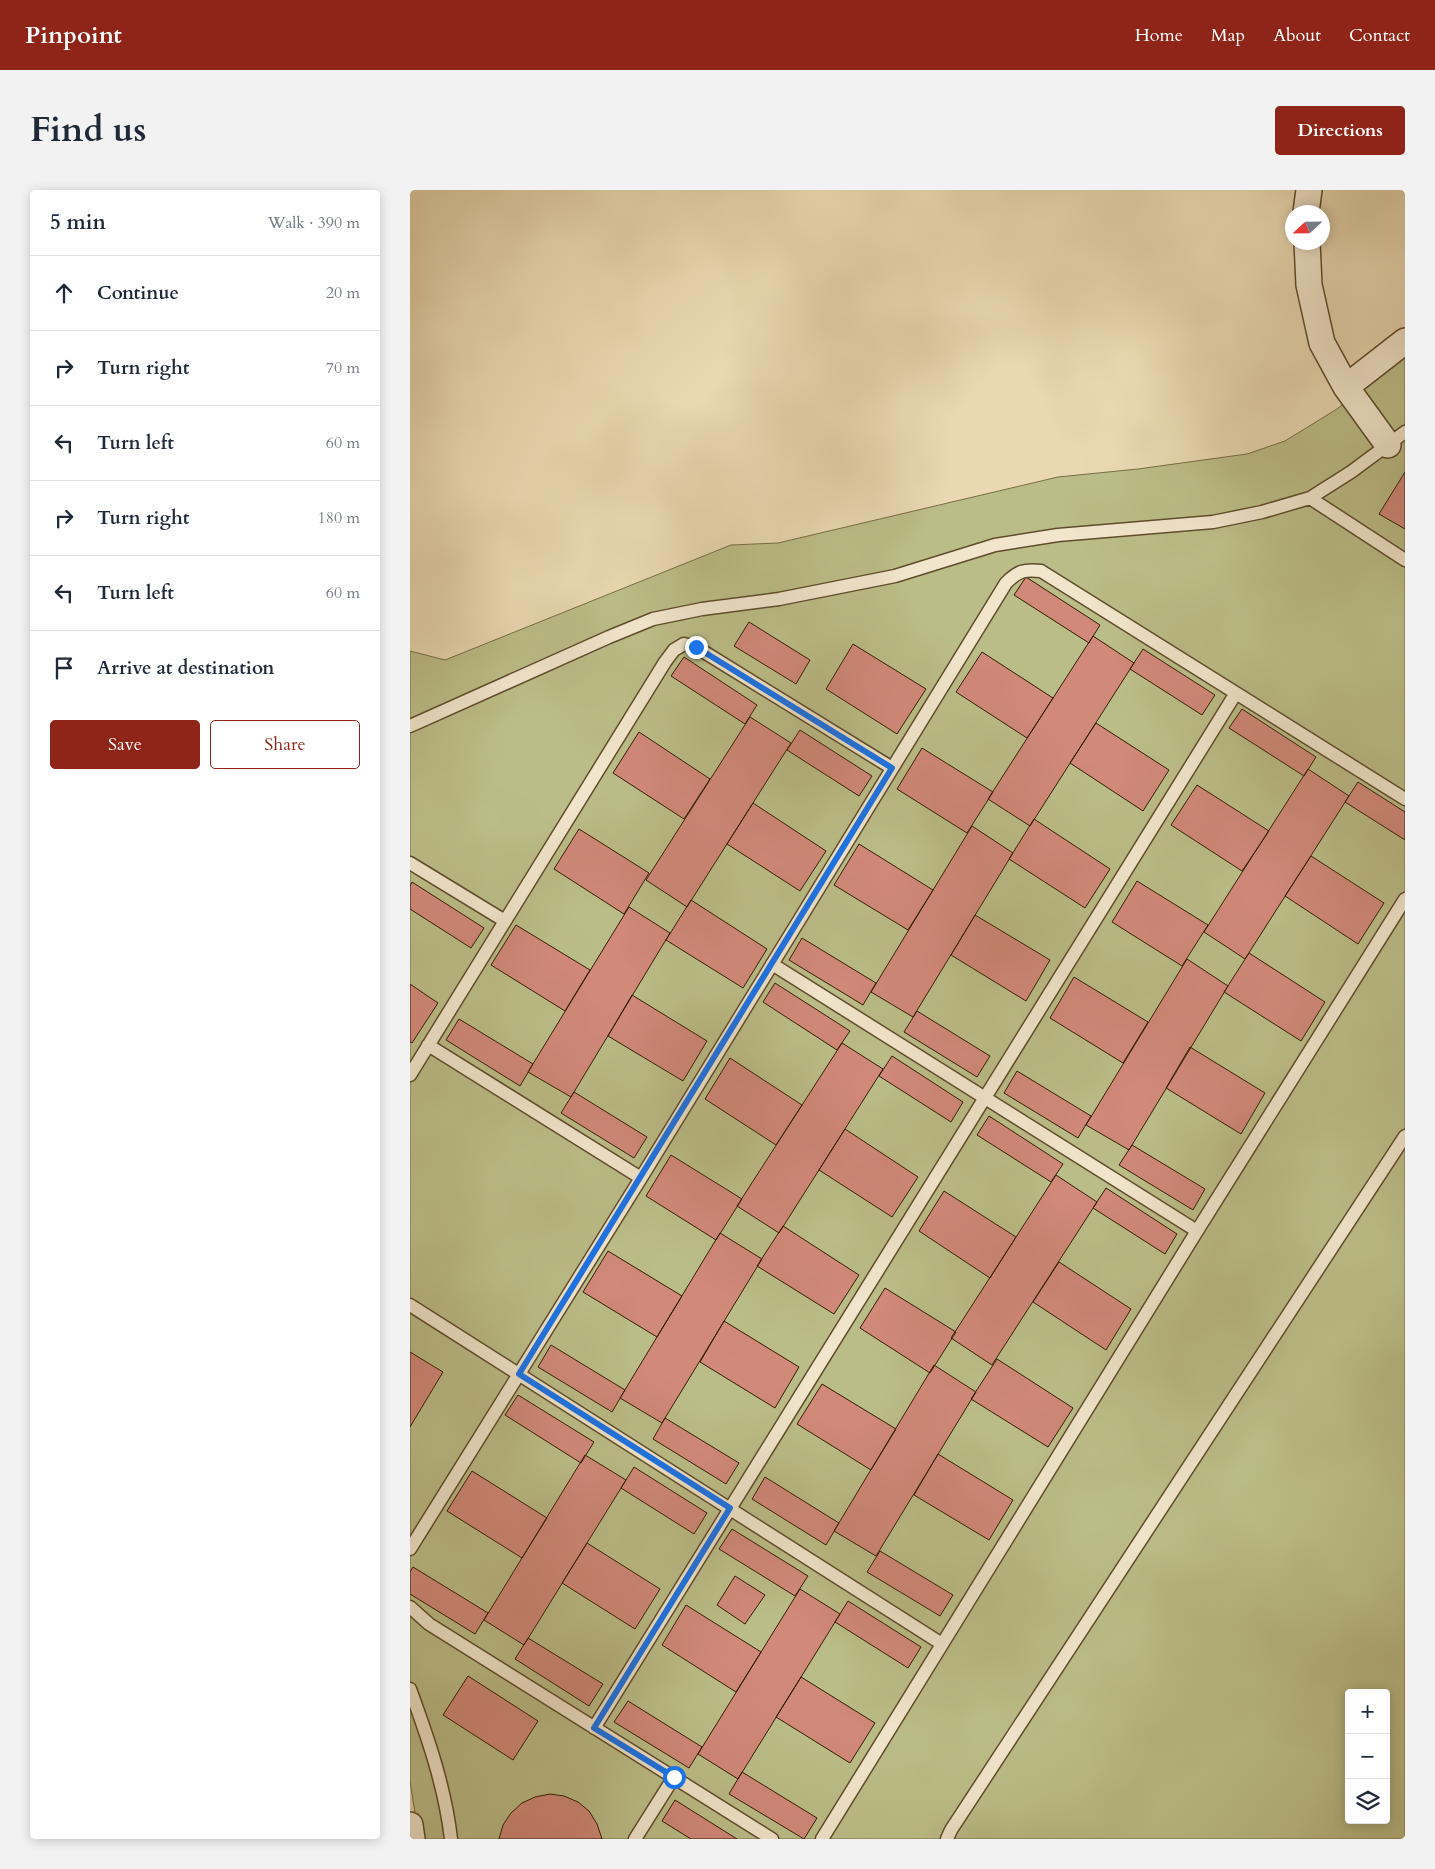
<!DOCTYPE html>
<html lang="en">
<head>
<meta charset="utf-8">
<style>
  body { margin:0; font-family:Cardo,serif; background:#f2f2f3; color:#1f2937 }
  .controls { position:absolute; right:15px; bottom:15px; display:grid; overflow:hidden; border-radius:5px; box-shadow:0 2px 12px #0003 }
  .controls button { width:45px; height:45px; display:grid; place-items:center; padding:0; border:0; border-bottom:1px solid #e0e1e3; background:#fff; color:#1f2937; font:25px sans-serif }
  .compass { position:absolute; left:875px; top:15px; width:45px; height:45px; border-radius:50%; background:#fff; box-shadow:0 2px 12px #0003; rotate:248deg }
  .stop { position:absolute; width:15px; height:15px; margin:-11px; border:4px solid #1a73e8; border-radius:50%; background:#fff }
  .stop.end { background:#1a73e8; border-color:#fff; box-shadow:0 1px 5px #0008 }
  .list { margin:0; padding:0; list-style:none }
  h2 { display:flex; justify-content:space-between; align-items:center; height:65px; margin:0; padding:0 20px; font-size:21px }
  h2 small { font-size:16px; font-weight:400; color:#747a83 }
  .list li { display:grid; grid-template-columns:32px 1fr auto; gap:15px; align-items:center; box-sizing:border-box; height:75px; padding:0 20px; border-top:1px solid #e0e1e3 }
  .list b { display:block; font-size:19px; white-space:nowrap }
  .list em { font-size:16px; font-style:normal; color:#747a83 }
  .actions { display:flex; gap:10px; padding:15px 20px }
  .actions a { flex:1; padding:11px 0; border:1px solid #8f2418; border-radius:5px; text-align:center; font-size:18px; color:#8f2418 }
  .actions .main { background:#8f2418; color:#fff }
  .icon { flex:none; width:28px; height:28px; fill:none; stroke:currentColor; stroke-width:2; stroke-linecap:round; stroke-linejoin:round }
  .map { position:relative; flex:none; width:995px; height:1649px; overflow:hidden; border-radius:5px }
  header { display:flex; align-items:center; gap:30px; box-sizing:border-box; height:70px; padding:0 25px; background:#8f2418; color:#fff }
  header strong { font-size:24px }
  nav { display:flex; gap:28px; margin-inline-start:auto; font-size:18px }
  .intro { display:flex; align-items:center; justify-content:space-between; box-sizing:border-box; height:120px; padding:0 30px }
  h1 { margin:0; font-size:35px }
  .button { padding:12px 22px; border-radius:5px; background:#8f2418; color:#fff; font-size:18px; font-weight:700 }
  main { display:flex; gap:30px; padding:0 30px }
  aside { flex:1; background:#fff; border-radius:5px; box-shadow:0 2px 12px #0003 }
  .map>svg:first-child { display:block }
  .green { fill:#bbbd88; stroke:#776d44; fill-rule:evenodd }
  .building { fill:#d1897a; stroke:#331d00 }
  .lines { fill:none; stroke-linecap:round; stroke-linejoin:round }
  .lane-casing { stroke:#604c2c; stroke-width:15 }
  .street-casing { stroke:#604c2c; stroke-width:28 }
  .lane { stroke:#f1e6cc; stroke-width:12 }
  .street { stroke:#f1e6cc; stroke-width:25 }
  .route { stroke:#1a73e8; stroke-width:6 }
</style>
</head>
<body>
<header>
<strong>Pinpoint</strong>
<nav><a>Home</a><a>Map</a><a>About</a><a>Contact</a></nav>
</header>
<div class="intro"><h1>Find us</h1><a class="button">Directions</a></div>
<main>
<aside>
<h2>5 min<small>Walk · 390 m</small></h2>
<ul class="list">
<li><svg class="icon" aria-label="ahead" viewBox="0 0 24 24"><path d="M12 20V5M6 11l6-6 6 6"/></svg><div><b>Continue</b></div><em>20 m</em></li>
<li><svg class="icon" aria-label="right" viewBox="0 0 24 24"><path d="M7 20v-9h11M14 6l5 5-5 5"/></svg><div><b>Turn right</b></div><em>70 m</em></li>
<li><svg class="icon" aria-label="left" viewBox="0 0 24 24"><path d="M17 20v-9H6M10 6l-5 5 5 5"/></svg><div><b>Turn left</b></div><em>60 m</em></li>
<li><svg class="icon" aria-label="right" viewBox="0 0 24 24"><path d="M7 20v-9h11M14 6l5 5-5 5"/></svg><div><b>Turn right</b></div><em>180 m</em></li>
<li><svg class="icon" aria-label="left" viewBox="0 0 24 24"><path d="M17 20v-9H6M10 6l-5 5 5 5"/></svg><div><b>Turn left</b></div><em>60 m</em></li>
<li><svg class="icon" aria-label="arrive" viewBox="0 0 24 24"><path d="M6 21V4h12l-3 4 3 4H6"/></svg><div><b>Arrive at destination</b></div></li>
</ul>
<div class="actions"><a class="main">Save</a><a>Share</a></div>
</aside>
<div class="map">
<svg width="995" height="1649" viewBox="0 0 995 1649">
  <rect width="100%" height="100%" fill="#e9d8b1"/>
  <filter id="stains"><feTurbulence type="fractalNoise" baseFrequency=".004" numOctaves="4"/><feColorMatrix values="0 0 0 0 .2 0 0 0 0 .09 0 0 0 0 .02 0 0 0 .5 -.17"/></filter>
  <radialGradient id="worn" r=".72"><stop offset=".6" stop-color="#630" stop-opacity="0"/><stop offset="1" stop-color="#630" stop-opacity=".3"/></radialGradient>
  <path class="green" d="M995,165V1649H9L0,1591V461L35,470L321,355L368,353L648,287L728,279L837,264L875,251L927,219ZM939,1503H976V1630H939Z"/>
  <path class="building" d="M995,282V339L969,324Z
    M616,387L690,435L679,453L604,405Z
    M339,432L400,470L386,494L324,456Z
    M683,446L724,473L620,636L578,609Z
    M443,454L516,499L487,544L416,499Z
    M733,459L805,505L792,525L720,479Z
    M572,462L643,508L617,548L546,502Z
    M274,467L347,515L335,534L261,486Z
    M832,519L906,567L894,586L819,538Z
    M340,527L381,553L277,717L236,690Z
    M686,533L759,580L733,621L660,573Z
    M390,540L462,586L449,606L377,560Z
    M229,542L300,589L274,629L203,583Z
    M512,558L583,602L557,643L487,599Z
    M898,579L939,606L835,769L794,742Z
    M948,592L995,622V650L935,612Z
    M787,595L859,641L832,681L761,635Z
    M343,613L416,661L390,701L317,654Z
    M624,629L700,679L675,718L599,669Z
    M562,636L603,663L503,827L461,802Z
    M169,639L239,683L214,724L144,679Z
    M449,654L523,700L498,740L424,695Z
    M901,666L974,713L948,754L875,706Z
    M727,691L798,735L772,776L702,732Z
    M2,692L74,738L61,758L0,719V696Z
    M281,710L357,759L333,798L256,750Z
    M219,717L260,743L161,907L118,882Z
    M565,725L640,770L616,811L541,765Z
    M106,735L180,780L155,821L81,775Z
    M392,748L466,793L453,815L379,770Z
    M839,763L915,812L891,851L814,802Z
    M777,769L818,796L719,960L676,935Z
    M664,787L738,832L713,873L640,828Z
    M365,793L440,841L427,860L353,812Z
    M0,794L28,813L2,853L0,852Z
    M222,805L297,851L273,891L198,846Z
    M507,821L580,866L567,887L494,842Z
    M49,829L123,874L110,896L36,850Z
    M432,853L473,879L369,1043L327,1016Z
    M780,857L855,903L831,944L756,898Z
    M482,866L553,912L541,932L469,886Z
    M320,868L392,915L366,955L295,909Z
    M607,881L681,926L668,948L594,903Z
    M164,902L237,947L224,968L151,923Z
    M579,926L653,974L641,992L567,945Z
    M435,939L508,987L482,1027L409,980Z
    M722,955L795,999L783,1020L709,975Z
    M261,965L332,1009L306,1050L236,1006Z
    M646,985L687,1012L582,1175L541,1148Z
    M696,998L767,1044L755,1064L683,1018Z
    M534,1001L606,1047L580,1088L509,1041Z
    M373,1036L449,1085L424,1124L347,1076Z
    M310,1043L352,1069L252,1233L210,1208Z
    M198,1061L272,1106L247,1147L173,1102Z
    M649,1072L721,1119L696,1160L623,1112Z
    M475,1098L546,1142L520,1183L450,1138Z
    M314,1131L389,1177L365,1218L290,1172Z
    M141,1155L215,1200L202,1222L128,1177Z
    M0,1162L33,1182L0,1237Z
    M587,1169L663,1218L638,1257L561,1209Z
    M524,1175L566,1202L466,1366L424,1341Z
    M412,1194L486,1239L461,1280L387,1234Z
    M108,1205L184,1252L171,1273L95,1225Z
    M255,1228L329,1273L316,1294L243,1249Z
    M528,1264L603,1310L579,1350L504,1305Z
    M175,1265L216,1290L114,1455L74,1430Z
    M224,1277L297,1323L284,1344L211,1298Z
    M62,1281L137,1328L112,1368L37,1321Z
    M355,1287L429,1333L416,1355L342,1309Z
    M322,1339L398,1386L385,1406L309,1359Z
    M177,1353L250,1399L225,1439L152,1393Z
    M470,1361L543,1405L530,1426L457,1382Z
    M3,1377L78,1423L65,1444L0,1404V1382Z
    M325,1386L355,1405L335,1434L307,1415Z
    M390,1399L430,1424L328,1589L288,1564Z
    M438,1411L511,1457L498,1478L425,1432Z
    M276,1415L351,1462L326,1502L252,1455Z
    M118,1448L193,1494L179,1516L105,1469Z
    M58,1486L128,1531L103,1570L33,1525Z
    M391,1487L465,1533L440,1573L366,1527Z
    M218,1511L292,1557L279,1578L204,1532Z
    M332,1582L407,1628L394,1649L319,1604Z
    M140,1604L154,1606L168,1612L179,1621L187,1634L192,1649H89L93,1635L101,1623L112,1613L125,1607Z
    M265,1610L327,1649H281L252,1631Z"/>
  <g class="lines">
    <defs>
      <path id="lane" d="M900,308L995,370
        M0,536L199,447L243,429L292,419L369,409L485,386L585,355L648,345L803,332L852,322L900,308L941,282L995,242
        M0,673L95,731
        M362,774L787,1041
        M18,855L231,988
        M0,885L255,472L264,460L274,454L286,457L482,578
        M0,1115L532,1454
        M0,1359L231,988L596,393C608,381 614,379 631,381L995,609
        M0,1417L19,1434L362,1649
        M0,1499C18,1548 35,1597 41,1649
        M184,1538L826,503
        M225,1649L264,1587
        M412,1649L787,1041L995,709
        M537,1649L541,1640L995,946"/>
      <path id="street" d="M896,22L899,0
        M897,52L899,95L912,153L936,197L978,255
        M936,197L995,151
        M0,1635L2,1649"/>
    </defs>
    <use href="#lane" class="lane-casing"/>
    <use href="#street" class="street-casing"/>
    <use href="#lane" class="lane"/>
    <use href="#street" class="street"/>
  </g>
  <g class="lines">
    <path class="route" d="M264,1587L184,1538L320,1318L109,1184L482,578L286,457"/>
  </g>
  <rect width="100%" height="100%" filter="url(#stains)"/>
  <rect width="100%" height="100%" fill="url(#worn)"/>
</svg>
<div class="controls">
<button>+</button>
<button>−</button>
<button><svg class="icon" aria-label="layers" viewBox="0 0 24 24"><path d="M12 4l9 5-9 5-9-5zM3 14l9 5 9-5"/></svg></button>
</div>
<svg class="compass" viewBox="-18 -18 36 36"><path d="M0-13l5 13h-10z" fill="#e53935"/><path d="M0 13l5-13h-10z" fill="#747a83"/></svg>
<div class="stop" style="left:264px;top:1587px"></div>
<div class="stop end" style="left:286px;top:457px"></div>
</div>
</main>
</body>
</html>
